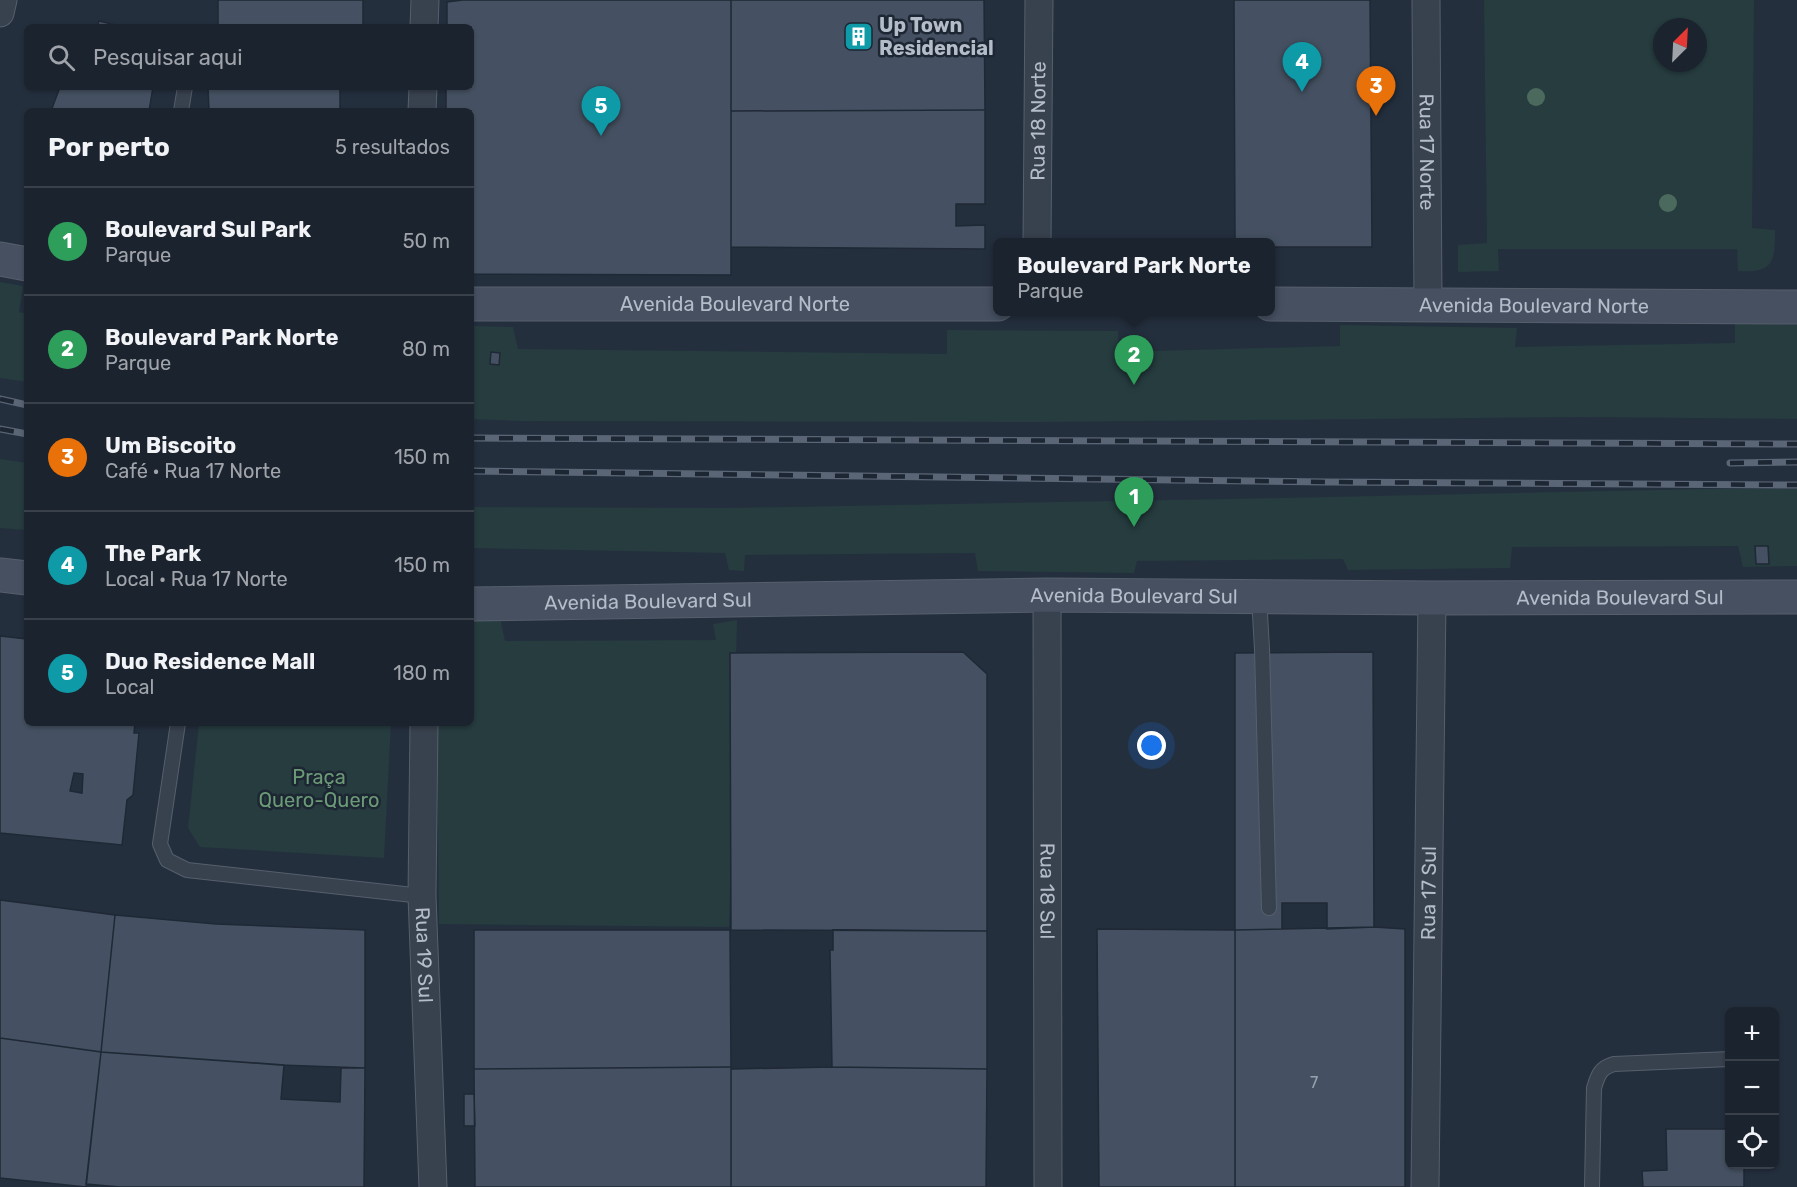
<!DOCTYPE html>
<html lang="pt">
<head>
<meta charset="utf-8">
<style>
  body { margin:0; font-family:Rubik,sans-serif; background:#242b36; color:#f1f3f6 }
  .controls { position:absolute; right:18px; bottom:18px; display:grid; overflow:hidden; border-radius:9px; box-shadow:0 2px 4px #0004 }
  .controls button { width:54px; height:54px; display:grid; place-items:center; padding:0; border:0; border-bottom:2px solid #39404a; background:#1b232e; color:#f1f3f6; font:30px sans-serif }
  .compass { position:absolute; left:1653px; top:18px; width:54px; height:54px; border-radius:50%; background:#1b232e; box-shadow:0 2px 4px #0004; rotate:24deg }
  .you { position:absolute; left:1152px; top:746px; width:21px; height:21px; margin:-15px; border:4px solid #fff; border-radius:50%; background:#1a73e8; box-shadow:0 0 0 9px #1a73e833 }
  .badge { display:grid; place-items:center; width:39px; height:39px; border-radius:50%; background:#d93025; color:#fff; font-size:20px; font-weight:700 }
  .pin { position:absolute; translate:-50% -50px; filter:drop-shadow(0 2px 3px #0008) }
  .pin::after { content:''; position:absolute; top:32px; width:21px; height:18px; background:inherit; clip-path:polygon(0 0,100% 0,50% 100%) }
  .popup { position:absolute; left:993px; top:238px; width:282px; height:78px; box-sizing:border-box; display:grid; place-content:center; border-radius:9px; background:#1b232e; filter:drop-shadow(0 2px 4px #0005); font-size:20px; white-space:nowrap; color:#a0a4aa }
  .popup b { font-size:22px; color:#f1f3f6 }
  .popup::after { content:''; position:absolute; left:50%; top:100%; margin-left:-12px; border:12px solid transparent; border-top-color:#1b232e }
  .list { margin:0; padding:0; list-style:none }
  h2 { display:flex; justify-content:space-between; align-items:center; height:78px; margin:0; padding:0 24px; font-size:26px }
  h2 small { font-size:20px; font-weight:400; color:#a0a4aa }
  .list li { display:grid; grid-template-columns:39px 1fr auto; gap:18px; align-items:center; box-sizing:border-box; height:108px; padding:0 24px; border-top:2px solid #39404a }
  .list b { display:block; font-size:22px; white-space:nowrap }
  .list p { margin:0; font-size:20px; white-space:nowrap; color:#a0a4aa }
  .list em { font-size:20px; font-style:normal; color:#a0a4aa }
  .icon { flex:none; width:33px; height:33px; fill:none; stroke:currentColor; stroke-width:2; stroke-linecap:round; stroke-linejoin:round }
  .map { position:relative; flex:none; width:1797px; height:1187px; overflow:hidden }
  .search { position:absolute; background:#1b232e; box-shadow:0 2px 4px #0004; left:24px; top:24px; width:450px; height:66px; display:flex; align-items:center; gap:15px; box-sizing:border-box; padding:0 21px; border-radius:9px; color:#a0a4aa; font-size:22px }
  .panel { position:absolute; background:#1b232e; box-shadow:0 2px 4px #0004; left:24px; top:108px; width:450px; height:618px; border-radius:9px }
  .map>svg:first-child { display:block }
  .green { fill:#263c3f; fill-rule:evenodd }
  .building { fill:#455162; stroke:#1f2835; stroke-width:1.5; fill-rule:evenodd }
  .lines { fill:none; stroke-linecap:round; stroke-linejoin:round }
  .lane-casing { stroke:#565f6c; stroke-width:16 }
  .street-casing { stroke:#565f6c; stroke-width:29 }
  .secondary-casing { stroke:#565f6c; stroke-width:35 }
  .lane { stroke:#38414e; stroke-width:14 }
  .street { stroke:#38414e; stroke-width:27 }
  .secondary { stroke:#465061; stroke-width:33 }
  .rail-casing { stroke:#5a6575; stroke-width:7 }
  .rail { stroke:#1d2633; stroke-width:4.5; stroke-dasharray:14; stroke-linecap:butt }
  .tree { fill:#4b6a5d }
  .labels { text-anchor:middle; stroke-width:5; stroke-linejoin:round; paint-order:stroke }
  .number-label { font-size:16px; fill:#98a1af }
  .poi-label { font-size:20px; font-weight:bold; fill:#b4bcc9; stroke:#1d2633; text-anchor:start }
  .street-label { font-size:20px; fill:#b4bcc9; stroke:#1d2633 }
  .park-label { font-size:20px; fill:#6b9a76; stroke:#1d2633 }
</style>
</head>
<body>
<div class="map">
<svg width="1797" height="1187" viewBox="0 0 1797 1187">
  <rect width="100%" height="100%" fill="#242f3e"/>
  <path class="green" d="M1484,0H1754L1752,228L1775,230C1775,262 1774,273 1738,271L1737,249H1498L1499,271L1458,272V245L1487,243ZM1662,27H1698V63H1662Z
    M0,282L23,286L19,312L27,314V382L0,378Z
    M1735,323L1797,325V419L1579,417L1044,422L523,421L471,419V326L513,327L518,349L947,354V330L1118,331L1119,352L1340,346V325L1517,328L1515,347L1735,343Z
    M0,459L27,463V530L0,528Z
    M1706,489H1797V566L1743,567L1738,546L1512,547L1510,568L1348,570L1343,559L1137,561L1134,573L978,571L975,553L745,555L744,571L729,570L725,553L471,548V507L729,508L1229,499Z
    M500,617L505,641L716,640L713,624L737,620L729,927L439,924L437,723H471V618Z
    M199,723H391L384,858L200,847L188,828Z"/>
  <path class="building" d="M218,0H363V27H218Z
    M463,0H731V275L471,274V111H446V87H471V27H447V2Z
    M731,0H984L985,110L731,111Z
    M1234,0H1370L1372,247H1270V243H1235Z
    M99,21L116,25V27H97Z
    M60,87H153L149,111H51Z
    M208,87H340V111H209Z
    M985,110V204H956V226L985,225V249L731,247V111Z
    M491,352L500,353L499,365L490,364Z
    M1755,546H1768L1769,564H1756Z
    M0,636L27,639V723H135L134,733H139L133,795L127,800L122,845L0,833ZM74,773L83,774L82,793L70,791Z
    M963,652L987,674V931L731,930L730,653Z
    M1373,652L1374,927L1327,929V903H1282V929L1235,930V653Z
    M0,900L115,915L101,1052L0,1038Z
    M115,915L216,924L365,930V1068L280,1065L101,1052Z
    M1374,927L1405,929V1187H1235V930Z
    M1097,929L1235,930V1187H1099Z
    M474,930H730L731,1067L474,1069Z
    M833,930L987,931V1069L832,1067L830,950H833Z
    M0,1038L101,1052L86,1187L0,1178Z
    M101,1052L284,1065L281,1099L340,1102L341,1068H365L364,1187H120L86,1184Z
    M731,1067V1187H475L474,1069Z
    M832,1067L987,1069L986,1187H731V1069Z
    M464,1094H474L475,1126H464Z
    M1666,1129H1730V1164H1744V1187H1643L1642,1171L1667,1170Z"/>
  <g class="lines">
    <defs>
      <path id="lane" d="M181,111L185,87
        M1259,597L1262,649L1269,908
        M178,723L160,844L167,860L187,870L422,896
        M1592,1187L1594,1088C1598,1075 1600,1068 1614,1064L1730,1059"/>
      <g id="street">
        <path id="s1" d="M1426,0L1428,304"/>
        <path d="M0,13L3,0"/>
        <path d="M424,27L425,0"/>
        <path d="M422,111L423,87"/>
        <path id="s2" d="M1037,243L1039,0"/>
        <path id="s3" d="M1047,595L1048,1187"/>
        <path id="s4" d="M424,723L422,896L433,1187"/>
        <path id="s5" d="M1425,1187L1432,598"/>
      </g>
      <g id="secondary">
        <path d="M0,259L27,264"/>
        <path id="s6" d="M471,304H998"/>
        <path id="s7" d="M1270,304L1797,307"/>
        <path d="M0,575L27,578"/>
        <path id="s8" d="M471,604L1047,595L1432,598L1797,597"/>
      </g>
    </defs>
    <use href="#lane" class="lane-casing"/>
    <use href="#street" class="street-casing"/>
    <use href="#secondary" class="secondary-casing"/>
    <use href="#lane" class="lane"/>
    <use href="#street" class="street"/>
    <use href="#secondary" class="secondary"/>
    <defs>
      <path id="rail" d="M0,399L27,405
        M0,429L27,434
        M471,438L1797,444
        M1730,463L1797,462
        M471,471L1327,482L1797,485"/>
    </defs>
    <use href="#rail" class="rail-casing"/>
    <use href="#rail" class="rail"/>
  </g>
  <g class="tree">
    <circle cx="1536" cy="97" r="9"/>
    <circle cx="1668" cy="203" r="9"/>
  </g>
  <defs>
    <symbol id="building-square" viewBox="-11 -11 22 22"><rect x="-9" y="-9" width="18" height="18" rx="4" fill="#0f9aa8" stroke="#1d2633"/><path d="M-4-6H4V6H1V3H-1V6H-4ZM-2.5-4.3h1.7v1.8h-1.7ZM.8-4.3h1.7v1.8H.8ZM-2.5-1h1.7V.8h-1.7ZM.8-1h1.7V.8H.8Z" fill="#fff"/></symbol>
  </defs>
  <g fill-rule="evenodd">
    <use href="#building-square" x="842" y="20" width="33" height="33"/>
  </g>
  <g class="labels">
    <g class="number-label">
      <text x="1314" y="1088">7</text>
    </g>
    <g class="poi-label">
      <text x="879" y="32">Up Town<tspan x="879" dy="23">Residencial</tspan></text>
    </g>
    <g class="street-label">
      <text dy="7" stroke="none"><textPath href="#s2" startOffset="122">Rua 18 Norte</textPath></text>
      <text dy="7" stroke="none"><textPath href="#s1" startOffset="152">Rua 17 Norte</textPath></text>
      <text dy="7" stroke="none"><textPath href="#s6" startOffset="264">Avenida Boulevard Norte</textPath></text>
      <text dy="7" stroke="none"><textPath href="#s7" startOffset="264">Avenida Boulevard Norte</textPath></text>
      <text dy="7" stroke="none"><textPath href="#s8" startOffset="663">Avenida Boulevard Sul</textPath></text>
      <text dy="7" stroke="none"><textPath href="#s8" startOffset="1149">Avenida Boulevard Sul</textPath></text>
      <text dy="7" stroke="none"><textPath href="#s8" startOffset="177">Avenida Boulevard Sul</textPath></text>
      <text dy="7" stroke="none"><textPath href="#s3" startOffset="296">Rua 18 Sul</textPath></text>
      <text dy="7" stroke="none"><textPath href="#s5" startOffset="294">Rua 17 Sul</textPath></text>
      <text dy="7" stroke="none"><textPath href="#s4" startOffset="232">Rua 19 Sul</textPath></text>
    </g>
    <g class="park-label">
      <text x="319" y="784">Praça<tspan x="319" dy="23">Quero-Quero</tspan></text>
    </g>
  </g>
</svg>
<div class="controls">
<button>+</button>
<button>−</button>
<button><svg class="icon" aria-label="locate" viewBox="0 0 24 24"><circle cx="12" cy="12" r="6"/><path d="M12 2v4M12 18v4M2 12h4M18 12h4"/></svg></button>
</div>
<svg class="compass" viewBox="-18 -18 36 36"><path d="M0-13l5 13h-10z" fill="#e53935"/><path d="M0 13l5-13h-10z" fill="#a0a4aa"/></svg>
<div class="you"></div>
<div class="pin badge" style="left:1134px;top:527px;background:#2e9e5b">1</div>
<div class="pin badge" style="left:1134px;top:385px;background:#2e9e5b">2</div>
<div class="popup"><b>Boulevard Park Norte</b>Parque</div>
<div class="pin badge" style="left:1376px;top:116px;background:#e8710a">3</div>
<div class="pin badge" style="left:1302px;top:92px;background:#0f9aa8">4</div>
<div class="pin badge" style="left:601px;top:136px;background:#0f9aa8">5</div>
<div class="search"><svg class="icon" aria-label="search" viewBox="0 0 24 24"><circle cx="10" cy="10" r="6"/><path d="M15 15l6 6"/></svg>Pesquisar aqui</div>
<section class="panel">
<h2>Por perto<small>5 resultados</small></h2>
<ul class="list">
<li><span class="badge" style="background:#2e9e5b">1</span><div><b>Boulevard Sul Park</b><p>Parque</p></div><em>50 m</em></li>
<li><span class="badge" style="background:#2e9e5b">2</span><div><b>Boulevard Park Norte</b><p>Parque</p></div><em>80 m</em></li>
<li><span class="badge" style="background:#e8710a">3</span><div><b>Um Biscoito</b><p>Café · Rua 17 Norte</p></div><em>150 m</em></li>
<li><span class="badge" style="background:#0f9aa8">4</span><div><b>The Park</b><p>Local · Rua 17 Norte</p></div><em>150 m</em></li>
<li><span class="badge" style="background:#0f9aa8">5</span><div><b>Duo Residence Mall</b><p>Local</p></div><em>180 m</em></li>
</ul>
</section>
</div>
</body>
</html>
